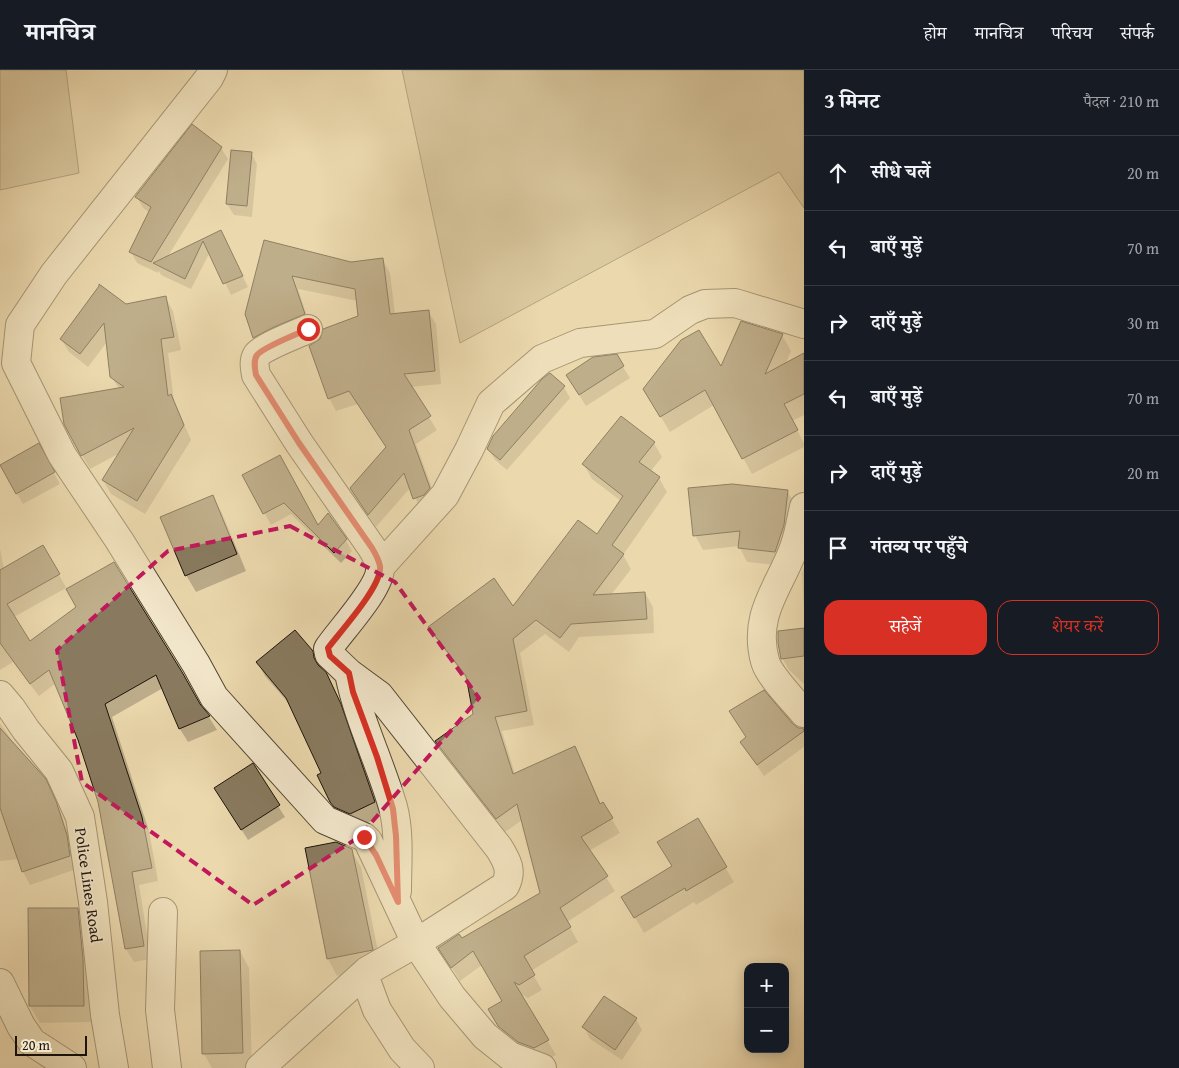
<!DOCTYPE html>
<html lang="hi">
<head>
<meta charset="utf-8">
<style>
  body { margin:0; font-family:"Gentium Book Plus","Noto Serif Devanagari",serif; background:#20242c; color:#f1f3f6 }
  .controls { position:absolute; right:15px; bottom:15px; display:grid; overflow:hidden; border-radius:10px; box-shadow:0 2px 12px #0003 }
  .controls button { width:45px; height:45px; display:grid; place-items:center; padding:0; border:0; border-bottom:1px solid #363941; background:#171b24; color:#f1f3f6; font:25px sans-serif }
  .scale { position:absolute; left:15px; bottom:12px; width:72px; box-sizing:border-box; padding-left:5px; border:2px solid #1e140a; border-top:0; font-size:14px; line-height:18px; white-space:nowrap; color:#1e140a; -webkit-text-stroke:4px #f2e6ca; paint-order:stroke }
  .stop { position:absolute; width:15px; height:15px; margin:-11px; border:4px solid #d93025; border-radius:50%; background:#fff }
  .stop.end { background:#d93025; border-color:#fff; box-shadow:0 1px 5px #0008 }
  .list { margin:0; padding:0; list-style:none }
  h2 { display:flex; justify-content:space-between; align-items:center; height:65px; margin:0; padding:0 20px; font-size:21px }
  h2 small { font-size:16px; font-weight:400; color:#9ea1a6 }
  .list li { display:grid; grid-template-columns:32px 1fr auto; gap:15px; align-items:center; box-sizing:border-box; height:75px; padding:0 20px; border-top:1px solid #363941 }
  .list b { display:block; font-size:19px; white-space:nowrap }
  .list em { font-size:16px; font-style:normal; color:#9ea1a6 }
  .actions { display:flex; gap:10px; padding:15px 20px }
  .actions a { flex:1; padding:11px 0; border:1px solid #d93025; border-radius:15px; text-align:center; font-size:18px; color:#d93025 }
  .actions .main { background:#d93025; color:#fff }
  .icon { flex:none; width:28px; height:28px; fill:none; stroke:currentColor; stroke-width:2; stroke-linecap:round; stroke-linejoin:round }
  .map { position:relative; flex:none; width:804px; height:998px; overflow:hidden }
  header { display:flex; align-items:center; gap:30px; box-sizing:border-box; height:70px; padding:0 25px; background:#171b24; border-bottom:1px solid #363941 }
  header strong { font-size:24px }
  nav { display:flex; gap:28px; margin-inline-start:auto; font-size:18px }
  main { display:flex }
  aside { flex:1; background:#171b24 }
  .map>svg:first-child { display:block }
  .green { fill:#c8b791; stroke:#73664e }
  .shadow { fill:#0003; fill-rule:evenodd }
  .building { fill:#897a5f; stroke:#1e140a }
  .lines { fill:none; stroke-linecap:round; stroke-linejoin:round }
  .street-casing { stroke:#514533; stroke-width:30 }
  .street { stroke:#f2e6ca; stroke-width:28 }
  .route { stroke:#d93025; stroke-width:6 }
  .marked { fill:none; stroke:#c2185b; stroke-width:4; stroke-dasharray:10 6; stroke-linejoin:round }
  .labels { text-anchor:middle; stroke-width:4; stroke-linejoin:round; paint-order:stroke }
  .street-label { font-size:16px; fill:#1e140a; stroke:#f2e6ca }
</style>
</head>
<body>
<header>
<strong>मानचित्र</strong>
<nav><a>होम</a><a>मानचित्र</a><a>परिचय</a><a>संपर्क</a></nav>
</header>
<main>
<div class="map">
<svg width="804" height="998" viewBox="0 0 804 998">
  <rect width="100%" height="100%" fill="#ebd8ad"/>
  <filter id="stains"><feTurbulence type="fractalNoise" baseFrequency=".004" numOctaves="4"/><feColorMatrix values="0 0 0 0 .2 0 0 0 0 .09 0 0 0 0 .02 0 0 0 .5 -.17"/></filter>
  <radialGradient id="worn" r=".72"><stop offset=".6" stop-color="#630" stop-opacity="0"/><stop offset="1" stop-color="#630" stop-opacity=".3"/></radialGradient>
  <path class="green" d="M0,0H66L79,103L0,120Z
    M402,0H804V138L779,102L460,273Z"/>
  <path class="shadow" d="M221,78L228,89L167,188L220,162L248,217L231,225L210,182L191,219L161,205L159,201L158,203L137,193L131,182L150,143L143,138L137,127Z
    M251,83L257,94L252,147L234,145L227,134Z
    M265,172L351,193L382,189L390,203L395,244L428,241L436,254L441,314L410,317L437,360L416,374L437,432L422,441L410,418L376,457L359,432L351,419L386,377L358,334L336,341L329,328L360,247L358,231L298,219L311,258L262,281L254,268L246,244Z
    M165,227L173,241L181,280L168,283L174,331L191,370L145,444L111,424L103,410L120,383L90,399L82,385L119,319L111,306L107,272L88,297L69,282L61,269L126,235Z
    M782,265L791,281L785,295L804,284V345L792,351L804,373V377L752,404L714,335L670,362L644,319L721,298Z
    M616,286L630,308L586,336L574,317Z
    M564,317L570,328L507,400L495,390L488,379Z
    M654,373L662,387L650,402L659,408L667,422L623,485L631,499L611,525L645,523L653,537L654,563L579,567L569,582L545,564L520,583L534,655L502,661L515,704L574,678L582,692L601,735L603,734L620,763L589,781L615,821L567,852L578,872L531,901L542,920L528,928L519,923L556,985L543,992L508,971L490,940L503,932L482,895L460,911L448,892L542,824L522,750L505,762L445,685L437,671L475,645L468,611L438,571L430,557L513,538L597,465L621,431L592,409L584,395Z
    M38,375L60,414L23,434L1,396Z
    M279,386L318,457L345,469L352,481L341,493L291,444L271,455L244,406Z
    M787,421L796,435L784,496L747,492L739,476L703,480L695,465Z
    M212,427L222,443L246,501L196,522L186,505Z
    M43,477L67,519L200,637L209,647L217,660L188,672L180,659L163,618L112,647L149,761L158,811L139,815L151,889L134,892L126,879L100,732L79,670L56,613L39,626L13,592L0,600V479L4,499ZM66,518L77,537L29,573L14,547Z
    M804,497V540L802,503Z
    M804,559V614L789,600L781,586Z
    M312,581L333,617L348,649L382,746L358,757L339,745L331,731L323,703L292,637L265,606L258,593Z
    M0,653L12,671L53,724L62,746L74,780L77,799L30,815L23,802L19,789L0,791Z
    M791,654L804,661V677L764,706L741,672Z
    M252,695L285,747L248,770L222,729Z
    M697,750L734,812L696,835L694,832L644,863L623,827L673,797Z
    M306,779L351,780L361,797L381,896L337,906L328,889Z
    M29,839H77L87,856L93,952L40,953L30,936Z
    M240,881L249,898L252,998H212L204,984Z
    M636,949L642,960L622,990L590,969L584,957Z"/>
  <path class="building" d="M192,54L222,77L151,192L129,182L151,137L135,127Z
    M231,80L252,82L247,136L226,134Z
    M221,160L243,206L223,214L203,171L185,209L153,193Z
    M264,170L351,192L383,188L390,244L429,240L435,301L404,304L431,346L409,360L430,418L424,425L413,429L404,403L368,445L350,418L386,377L349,321L328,329L309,276L320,269L323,259L358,246L355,219L292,206L305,244L274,257L253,268L245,244Z
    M99,214L126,234L166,226L174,267L161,269L168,326L171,324L184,355L137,431L102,410L134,358L81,386L64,354L60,328L124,317L110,307L104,253L80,284L60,269L99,216Z
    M741,251L783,264L765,304L804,283V324L784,334L798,360L742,389L705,320L660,347L643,319L681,270L699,260L721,296Z
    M617,284L624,296L579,325L566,305L593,287Z
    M550,303L565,316L500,390L487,379L493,366L542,309Z
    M621,346L655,372L639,392L660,407L612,475L624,484L593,525L645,522L647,549L571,554L560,568L536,550L513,569L527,641L495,647L513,704L575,676L600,734L603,732L613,748L581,767L608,806L560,838L571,857L524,886L535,905L519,915L514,912L549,970L534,978L518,972L498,956L488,939L502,931L473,881L451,898L438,878L459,864L462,868L540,823L517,734L496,749L435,671L473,644L466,606L428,557L494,508L513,536L578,450L597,464L623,426L582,394Z
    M39,373L55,402L16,424L0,395Z
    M280,385L318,455L328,443L347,469L334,483L284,433L263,444L242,405Z
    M732,414L788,420L784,455L775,482L738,478L740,461L693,466L688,418Z
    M213,425L237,484L185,506L160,447Z
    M43,475L60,504L7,534L30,571L76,537L66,519L114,492L182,602L200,634L210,646L179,659L156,605L105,634L142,747L152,798L132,802L144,876L125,879L98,732L78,670L49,600L30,614L0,573V500Z
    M804,558V586L781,589L778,573V561Z
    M295,560L313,581L314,588L318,595L326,602L341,634L375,732L350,744L334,737L330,732L317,705L321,703L286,628L256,592Z
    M764,620L792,653L798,658H803L804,661L757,695L740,672L746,667L729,641Z
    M0,658L46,709L56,731L67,765L70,786L22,802L0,738Z
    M253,693L280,735L241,760L214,718Z
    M698,748L727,797L686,821L685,818L634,848L621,827L672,796L657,772Z
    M336,772L352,779L373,880L327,889L305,778Z
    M28,838H78L83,889L84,936H29Z
    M240,880L243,983L202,984L200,881Z
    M604,926L637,948L615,980L582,957Z"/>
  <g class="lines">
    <defs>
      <path id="street" d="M213,0L209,8L54,204L20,255L16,293L62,385L119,470L196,594L214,627L325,750L364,767L368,771L416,873L452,927L485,966L510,986L542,998
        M804,437C801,450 799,463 795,475C781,516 752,543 765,591C769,606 794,631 804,643
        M380,497L445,425L469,380L491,333L542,289L580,273L655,264L690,240L705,234L735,233L804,254
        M349,603C358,649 380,692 393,737C400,763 397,794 397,821
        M0,625L11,638L26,660L59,701L80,747L93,832L105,945L114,998
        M163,842L160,940L167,998
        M364,905L377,940L402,979L420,998
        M0,913L21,956L32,972L72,998
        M260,998L367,901L416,873L505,816C513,801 507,791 499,778L379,625L349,603L329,584L328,579C339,562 383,516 380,496C379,490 375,483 372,478L299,373L256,305C255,299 253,291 257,285C263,277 297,264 308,259"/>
    </defs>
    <use href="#street" class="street-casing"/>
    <use href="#street" class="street"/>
  </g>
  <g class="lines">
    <path class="route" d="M308,259C297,264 263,277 257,285C253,291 255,299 256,305L299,373L372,478C375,483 379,491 380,496C383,515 340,562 328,578L330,586L349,603L353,622L377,687L393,739L396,766L398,832L376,785L364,767"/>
  </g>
  <path d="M0 0H804V998H0ZM290,456L395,512L479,628L359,767L253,835L82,712L57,580L168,481Z" fill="#ebd8ad" fill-opacity=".55" fill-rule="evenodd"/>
  <path class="marked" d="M290,456L395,512L479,628L359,767L253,835L82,712L57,580L168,481Z"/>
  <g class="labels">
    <g class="street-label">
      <text transform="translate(89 815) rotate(82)" y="6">Police Lines Road</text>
    </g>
  </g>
  <rect width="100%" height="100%" filter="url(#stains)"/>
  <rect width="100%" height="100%" fill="url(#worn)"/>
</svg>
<div class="controls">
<button>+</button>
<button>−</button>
</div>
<div class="scale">20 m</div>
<div class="stop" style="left:308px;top:259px"></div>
<div class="stop end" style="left:364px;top:767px"></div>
</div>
<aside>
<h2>3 मिनट<small>पैदल · 210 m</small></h2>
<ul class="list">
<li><svg class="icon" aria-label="ahead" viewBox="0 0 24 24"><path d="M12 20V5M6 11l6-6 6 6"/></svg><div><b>सीधे चलें</b></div><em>20 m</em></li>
<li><svg class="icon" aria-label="left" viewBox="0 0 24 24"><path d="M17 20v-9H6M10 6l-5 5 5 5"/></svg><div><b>बाएँ मुड़ें</b></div><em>70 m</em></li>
<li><svg class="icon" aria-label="right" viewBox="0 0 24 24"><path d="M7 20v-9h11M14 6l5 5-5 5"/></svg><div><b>दाएँ मुड़ें</b></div><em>30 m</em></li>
<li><svg class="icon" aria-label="left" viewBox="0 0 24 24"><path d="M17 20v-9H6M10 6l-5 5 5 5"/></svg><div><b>बाएँ मुड़ें</b></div><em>70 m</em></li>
<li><svg class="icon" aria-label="right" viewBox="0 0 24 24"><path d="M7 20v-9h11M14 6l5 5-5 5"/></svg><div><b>दाएँ मुड़ें</b></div><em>20 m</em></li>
<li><svg class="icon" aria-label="arrive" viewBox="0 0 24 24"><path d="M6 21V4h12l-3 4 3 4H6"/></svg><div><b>गंतव्य पर पहुँचे</b></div></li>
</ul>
<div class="actions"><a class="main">सहेजें</a><a>शेयर करें</a></div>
</aside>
</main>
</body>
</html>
